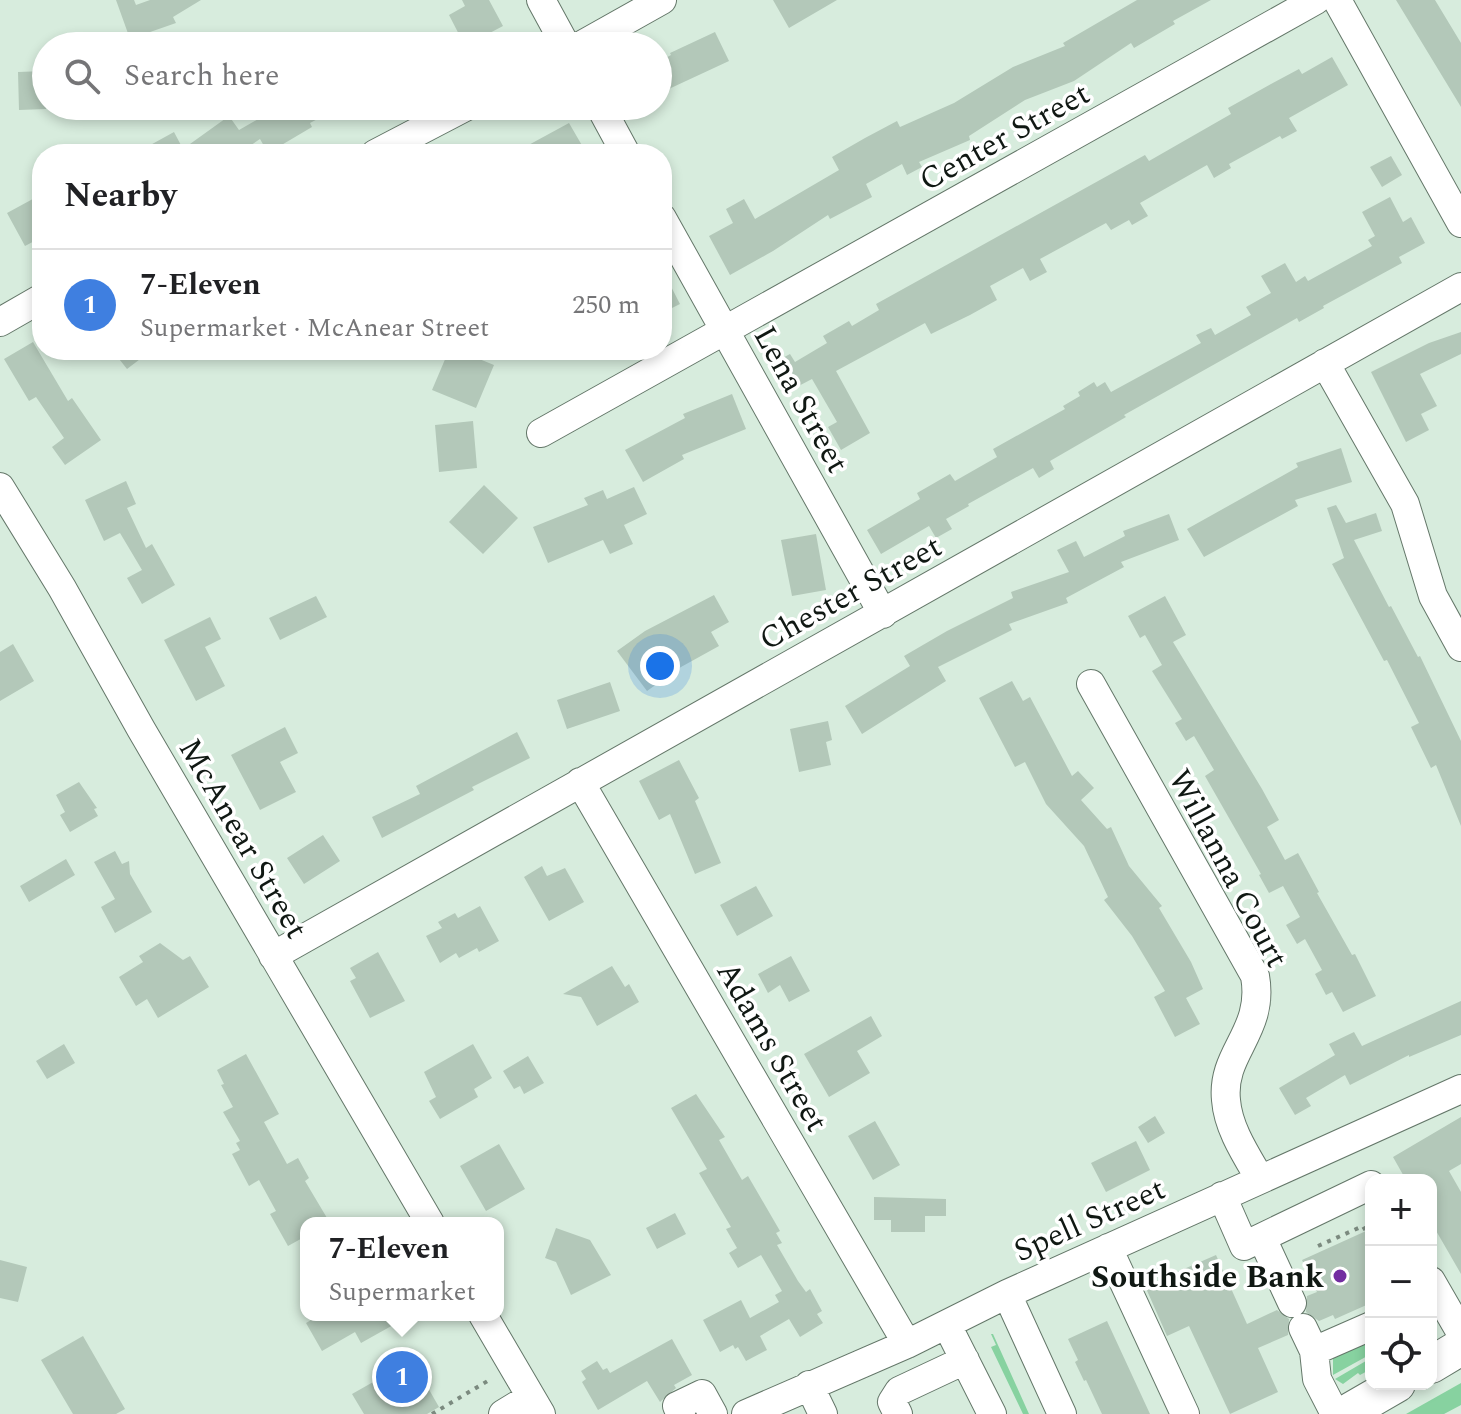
<!DOCTYPE html>
<html lang="en">
<head>
<meta charset="utf-8">
<style>
  body { margin:0; font-family:Spectral,serif; background:#f2f2f2; color:#202124 }
  .controls { position:absolute; right:24px; bottom:24px; display:grid; overflow:hidden; border-radius:16px; box-shadow:0 4px 12px #0003 }
  .controls button { width:72px; height:72px; display:grid; place-items:center; padding:0; border:0; border-bottom:2px solid #e0e0e0; background:#fff; color:#202124; font:40px sans-serif }
  .you { position:absolute; left:660px; top:666px; width:28px; height:28px; margin:-20px; border:6px solid #fff; border-radius:50%; background:#1a73e8; box-shadow:0 0 0 12px #1a73e833 }
  .badge { display:grid; place-items:center; width:52px; height:52px; border-radius:50%; background:#7c3aed; color:#fff; font-size:26px; font-weight:700 }
  .pin { position:absolute; translate:-50% -50%; border:4px solid #fff; box-shadow:0 2px 8px #0006 }
  .popup { position:absolute; left:300px; top:1217px; width:204px; height:104px; box-sizing:border-box; display:grid; place-content:center; border-radius:16px; background:#fff; filter:drop-shadow(0 2px 6px #0005); font-size:26px; white-space:nowrap; color:#757577 }
  .popup b { font-size:30px; color:#202124 }
  .popup::after { content:''; position:absolute; left:50%; top:100%; margin-left:-16px; border:16px solid transparent; border-top-color:#fff }
  .list { margin:0; padding:0; list-style:none }
  h2 { display:flex; justify-content:space-between; align-items:center; height:104px; margin:0; padding:0 32px; font-size:34px }
  h2 small { font-size:26px; font-weight:400; color:#757577 }
  .list li { display:grid; grid-template-columns:52px 1fr auto; gap:24px; align-items:center; box-sizing:border-box; height:112px; padding:0 32px; border-top:2px solid #e0e0e0 }
  .list b { display:block; font-size:30px; white-space:nowrap }
  .list p { margin:0; font-size:26px; white-space:nowrap; color:#757577 }
  .list em { font-size:26px; font-style:normal; color:#757577 }
  .icon { flex:none; width:44px; height:44px; fill:none; stroke:currentColor; stroke-width:2; stroke-linecap:round; stroke-linejoin:round }
  .map { position:relative; flex:none; width:1461px; height:1414px; overflow:hidden }
  .search { position:absolute; background:#fff; box-shadow:0 4px 12px #0003; left:32px; top:32px; width:640px; height:88px; display:flex; align-items:center; gap:20px; box-sizing:border-box; padding:0 28px; border-radius:44px; color:#757577; font-size:30px }
  .panel { position:absolute; background:#fff; box-shadow:0 4px 12px #0003; left:32px; top:144px; width:640px; height:216px; border-radius:32px }
  .map>svg:first-child { display:block }
  .green { fill:#87d2a0 }
  .building { fill:#b3c8b9 }
  .lines { fill:none; stroke-linecap:round; stroke-linejoin:round }
  .minor-casing { stroke:#647769; stroke-width:30 }
  .major-casing { stroke:#647769; stroke-width:38 }
  .path { stroke:#7b8a7f; stroke-width:4; stroke-dasharray:4 6; stroke-linecap:butt }
  .minor { stroke:#fff; stroke-width:28 }
  .major { stroke:#fff; stroke-width:36 }
  .poi-dot { fill:#732da1; stroke:#fff; stroke-width:3 }
  .labels { text-anchor:middle; stroke-width:7; stroke-linejoin:round; paint-order:stroke }
  .street-label { font-size:32px; fill:#101813; stroke:#fff }
  .poi-label { font-size:32px; font-weight:bold; fill:#101813; stroke:#fff; text-anchor:end }
</style>
</head>
<body>
<div class="map">
<svg width="1461" height="1414" viewBox="0 0 1461 1414">
  <rect width="100%" height="100%" fill="#d7ecdd"/>
  <path class="green" d="M991,1334H993L1029,1414H1023L991,1347L996,1345Z
    M1371,1336V1354L1333,1375V1357Z
    M1371,1358V1369L1360,1375L1358,1373L1343,1384L1335,1379Z
    M1461,1383V1405L1444,1414H1406Z"/>
  <path class="building" d="M116,0H134L136,5L150,0H201L173,17L176,23L130,39Z
    M462,0H489L503,26L465,46L449,15L465,6Z
    M773,0H837L789,28Z
    M1137,0H1211L1173,21L1175,24L1134,48L1131,43L1074,81L1025,100L969,136L970,140L919,162L922,167L907,175L902,164L866,184L872,197L830,219L828,215L773,251L730,275L709,236L733,223L726,209L744,199L755,219L839,170L832,157L865,138L897,121L900,127L954,103L1013,67L1065,46L1063,43Z
    M1396,0H1435L1461,43V107Z
    M715,32L729,61L658,94V62L671,55L670,53Z
    M1332,57L1348,85L1289,118L1297,131L1282,139L1280,136L1229,164L1231,168L1214,178L1207,165L1140,203L1148,216L1132,225L1129,220L1111,230L1106,223L1040,259L1047,272L1030,281L1023,268L990,286L997,300L970,315L931,334L925,323L836,371L870,433L841,450L828,427L837,422L812,379L789,391L773,363L790,354L795,362L827,343L823,336L849,321L852,326L879,310L876,304L1145,155L1149,161L1231,114L1228,108L1271,84L1299,69L1302,74Z
    M46,71V109L19,110L18,72Z
    M281,106H342L310,123L312,127L268,153L260,139L238,154H134L174,132L183,149L229,116L239,130Z
    M569,123L587,154H512Z
    M1391,156L1402,175L1382,187L1370,167Z
    M42,194V237L25,246L7,213Z
    M1390,197L1403,222L1411,217L1425,243L1399,257L1402,263L1323,306L1324,308L1299,322L1297,318L1124,415L1126,417L1050,461L1054,469L1039,478L1033,468L968,504L969,506L946,519L952,529L936,538L929,526L881,554L867,530L920,499L917,493L950,474L955,481L997,457L993,449L1065,409L1063,406L1080,396L1078,392L1094,382L1097,387L1105,382L1111,392L1201,343L1196,335L1211,328L1215,335L1251,315L1246,307L1271,293L1261,276L1285,263L1296,282L1305,276L1308,281L1372,246L1368,240L1375,236L1362,212Z
    M662,269L680,304L662,313Z
    M1461,332V354L1420,374L1437,406L1421,414L1429,430L1406,442L1371,372L1429,343Z
    M33,342L68,401L72,398L101,440L65,465L52,447L64,438L36,397L29,401L4,359Z
    M112,350H152L127,369Z
    M449,350H457L494,365L476,408L432,390Z
    M732,394L746,429L682,455L684,459L643,482L625,450L685,418L683,414Z
    M473,421L477,468L439,472L435,425Z
    M1341,448L1352,482L1295,500L1298,506L1204,557L1187,529L1298,467L1296,463Z
    M126,481L136,504L127,508L146,548L152,544L175,585L142,604L127,578L142,570L120,533L104,541L85,500Z
    M484,485L518,518L483,554L449,522Z
    M634,487L647,514L624,525L633,544L610,554L603,540L548,563L533,527L588,505L584,498L603,490L607,499Z
    M1336,505L1346,523L1376,513L1382,531L1354,540L1389,607L1391,606L1418,657L1420,656L1461,741V826L1436,765L1431,768L1411,727L1419,723L1387,660L1384,661L1332,564L1344,558L1327,508Z
    M1169,514L1179,540L1121,562L1124,567L1066,598L1068,603L1009,624L1012,630L938,667L946,681L862,734L845,706L910,666L904,656L947,631L1013,598L1011,592L1069,572L1057,550L1076,541L1084,557L1125,536L1123,531Z
    M816,534L826,590L792,596L781,540Z
    M714,595L729,622L711,632L719,646L681,667L647,691L617,651L645,631Z
    M316,596L327,617L280,640L269,618Z
    M1165,596L1186,635L1173,642L1262,789L1279,820L1267,827L1285,860L1298,853L1319,892L1317,893L1352,955L1355,954L1376,996L1343,1012L1332,992L1326,995L1315,974L1322,970L1305,939L1297,944L1286,925L1300,917L1283,886L1269,893L1259,875L1261,874L1205,776L1214,770L1194,736L1186,741L1175,723L1182,719L1152,671L1162,665L1145,635L1140,638L1128,616Z
    M210,617L221,639L205,647L225,686L196,701L164,640Z
    M13,644L34,681L0,701V652Z
    M1012,681L1023,701L1030,697L1072,776L1078,771L1094,788L1081,800L1107,829L1111,827L1129,866L1162,906L1159,908L1191,962L1203,989L1186,998L1200,1024L1175,1037L1154,997L1165,991L1132,936L1104,900L1108,897L1084,846L1046,804L1025,762L1015,767L979,698Z
    M610,682L620,711L567,729L557,700Z
    M828,721L832,740L826,742L831,765L799,772L790,729Z
    M285,727L298,753L280,762L296,792L260,810L231,755Z
    M517,732L530,758L472,787L474,790L382,838L372,817L420,794L416,786Z
    M679,760L699,798L695,801L721,863L695,874L670,814L659,820L639,781Z
    M79,782L97,808L94,809L98,816L70,832L60,815L65,812L56,795Z
    M323,835L340,861L304,884L287,858Z
    M115,851L122,864L129,861L130,874L152,912L115,933L101,907L115,899L94,862Z
    M66,859L75,875L29,902L20,886Z
    M542,866L547,876L565,868L584,902L549,921L524,877Z
    M756,886L773,916L737,936L720,905Z
    M480,906L499,941L479,952L477,948L459,958L456,953L440,963L426,936L442,928L438,922L455,913L458,918Z
    M160,943L183,960L190,956L209,987L158,1018L147,999L136,1006L119,977L143,962L139,956Z
    M378,952L405,1001L370,1018L350,981L356,978L350,968Z
    M791,956L810,991L789,1002L780,985L768,993L758,974Z
    M612,966L625,987L629,984L639,1002L597,1026L581,997L563,994Z
    M1461,1001V1035L1409,1057V1055L1350,1085L1345,1075L1306,1098L1311,1106L1295,1115L1279,1088L1335,1055L1329,1044L1354,1032L1362,1046Z
    M871,1016L882,1036L857,1051L870,1073L829,1097L804,1054Z
    M64,1044L75,1063L47,1079L36,1061Z
    M473,1044L492,1078L474,1089L478,1097L440,1119L429,1101L436,1097L424,1072Z
    M246,1054L279,1114L264,1122L287,1164L298,1158L309,1178L305,1181L330,1223H306V1236L288,1246L270,1214L276,1211L259,1180L249,1186L232,1154L240,1150L236,1143L240,1141L223,1112L233,1107L221,1085L224,1084L217,1070Z
    M528,1056L544,1083L524,1094L520,1086L514,1089L503,1071Z
    M696,1094L725,1137L719,1140L742,1180L748,1176L780,1231L776,1233L782,1243L777,1245L798,1281L806,1292L810,1289L822,1311L817,1314L823,1323L800,1337L789,1319L760,1336L767,1350L746,1361L738,1347L735,1349L733,1345L720,1352L703,1320L741,1300L750,1318L779,1302L775,1295L782,1291L761,1255L738,1268L729,1253L737,1248L726,1229L731,1227L699,1173L707,1169L671,1108Z
    M1155,1116L1165,1133L1148,1143L1138,1127Z
    M1461,1117V1164L1449,1171L1461,1192V1274L1431,1222V1180H1406L1393,1157Z
    M875,1121L900,1165L873,1180L848,1136Z
    M1136,1141L1150,1170L1106,1192L1091,1163Z
    M499,1144L525,1189L486,1211L460,1166Z
    M874,1197L946,1199V1216H925V1232H891V1220H874Z
    M675,1213L686,1234L657,1249L646,1228Z
    M556,1228L590,1240L611,1275L571,1295L556,1262L545,1258Z
    M1366,1231L1371,1242V1303L1335,1319L1333,1315L1319,1321L1306,1312L1307,1296L1317,1292L1302,1260Z
    M1216,1255L1247,1324L1277,1310L1289,1319L1288,1335L1258,1348L1278,1392L1230,1414L1189,1326L1167,1336L1145,1286Z
    M0,1260L27,1267L18,1302L0,1298Z
    M320,1315H411L361,1343L355,1332L322,1351L306,1323Z
    M1107,1321L1150,1414H1102L1086,1380L1084,1381L1075,1362L1078,1360L1068,1339Z
    M83,1336L125,1409L116,1414H73L41,1360Z
    M672,1339L692,1375L674,1385L676,1388L660,1402L647,1381L598,1410L582,1382L586,1379L581,1371L597,1361L603,1370L607,1368L610,1373Z
    M412,1360L439,1407L427,1414H364L352,1394Z"/>
  <g class="lines">
    <defs>
      <path id="minor" d="M541,0L566,46
        M1337,0L1461,223
        M580,46L662,0
        M600,106L626,154
        M375,154L467,106
        M662,218L883,614
        M0,322L42,298
        M1325,363L1405,504L1433,596L1461,647
        M541,433L1316,0
        M0,487L62,588L141,729L430,1223
        M1091,684L1255,976C1265,1032 1221,1052 1226,1100C1228,1128 1246,1155 1260,1179
        M580,782L907,1344
        M273,956L1461,287
        M1222,1196L1244,1246L1371,1185
        M1262,1238L1292,1303
        M1108,1248L1185,1414
        M1431,1281L1461,1333
        M1007,1294L1062,1414
        M483,1315L541,1414
        M947,1325L992,1414
        M1303,1328L1314,1351L1317,1379L1335,1414
        M1314,1351L1371,1326
        M809,1385L823,1414
        M503,1414L531,1397
        M681,1414L677,1406L702,1394L713,1414
        M746,1414L907,1344L1007,1294L1461,1089
        M898,1414L892,1402L899,1391L965,1360"/>
      <path id="major" d="M1431,1365L1461,1347
        M1345,1414L1397,1384"/>
    </defs>
    <use href="#minor" class="minor-casing"/>
    <use href="#major" class="major-casing"/>
    <path class="path" d="M1318,1246L1363,1226L1371,1240
      M432,1414L491,1379"/>
    <use href="#minor" class="minor"/>
    <use href="#major" class="major"/>
  </g>
  <circle class="poi-dot" cx="1340" cy="1276" r="8"/>
  <g class="labels">
    <g class="street-label">
      <text transform="translate(1004 136) rotate(-29)" y="11">Center Street</text>
      <text transform="translate(802 399) rotate(61)" y="11">Lena Street</text>
      <text transform="translate(850 592) rotate(-29)" y="11">Chester Street</text>
      <text transform="translate(244 838) rotate(60)" y="11">McAnear Street</text>
      <text transform="translate(1229 868) rotate(62)" y="11">Willanna Court</text>
      <text transform="translate(773 1046) rotate(60)" y="11">Adams Street</text>
      <text transform="translate(1089 1219) rotate(-24)" y="11">Spell Street</text>
    </g>
    <g class="poi-label">
      <text x="1324" y="1287">Southside Bank</text>
    </g>
  </g>
</svg>
<div class="controls">
<button>+</button>
<button>−</button>
<button><svg class="icon" aria-label="locate" viewBox="0 0 24 24"><circle cx="12" cy="12" r="6"/><path d="M12 2v4M12 18v4M2 12h4M18 12h4"/></svg></button>
</div>
<div class="you"></div>
<div class="pin badge" style="left:402px;top:1377px;background:#3f7fe0">1</div>
<div class="popup"><b>7-Eleven</b>Supermarket</div>
<div class="search"><svg class="icon" aria-label="search" viewBox="0 0 24 24"><circle cx="10" cy="10" r="6"/><path d="M15 15l6 6"/></svg>Search here</div>
<section class="panel">
<h2>Nearby<small></small></h2>
<ul class="list">
<li><span class="badge" style="background:#3f7fe0">1</span><div><b>7-Eleven</b><p>Supermarket · McAnear Street</p></div><em>250 m</em></li>
</ul>
</section>
</div>
</body>
</html>
